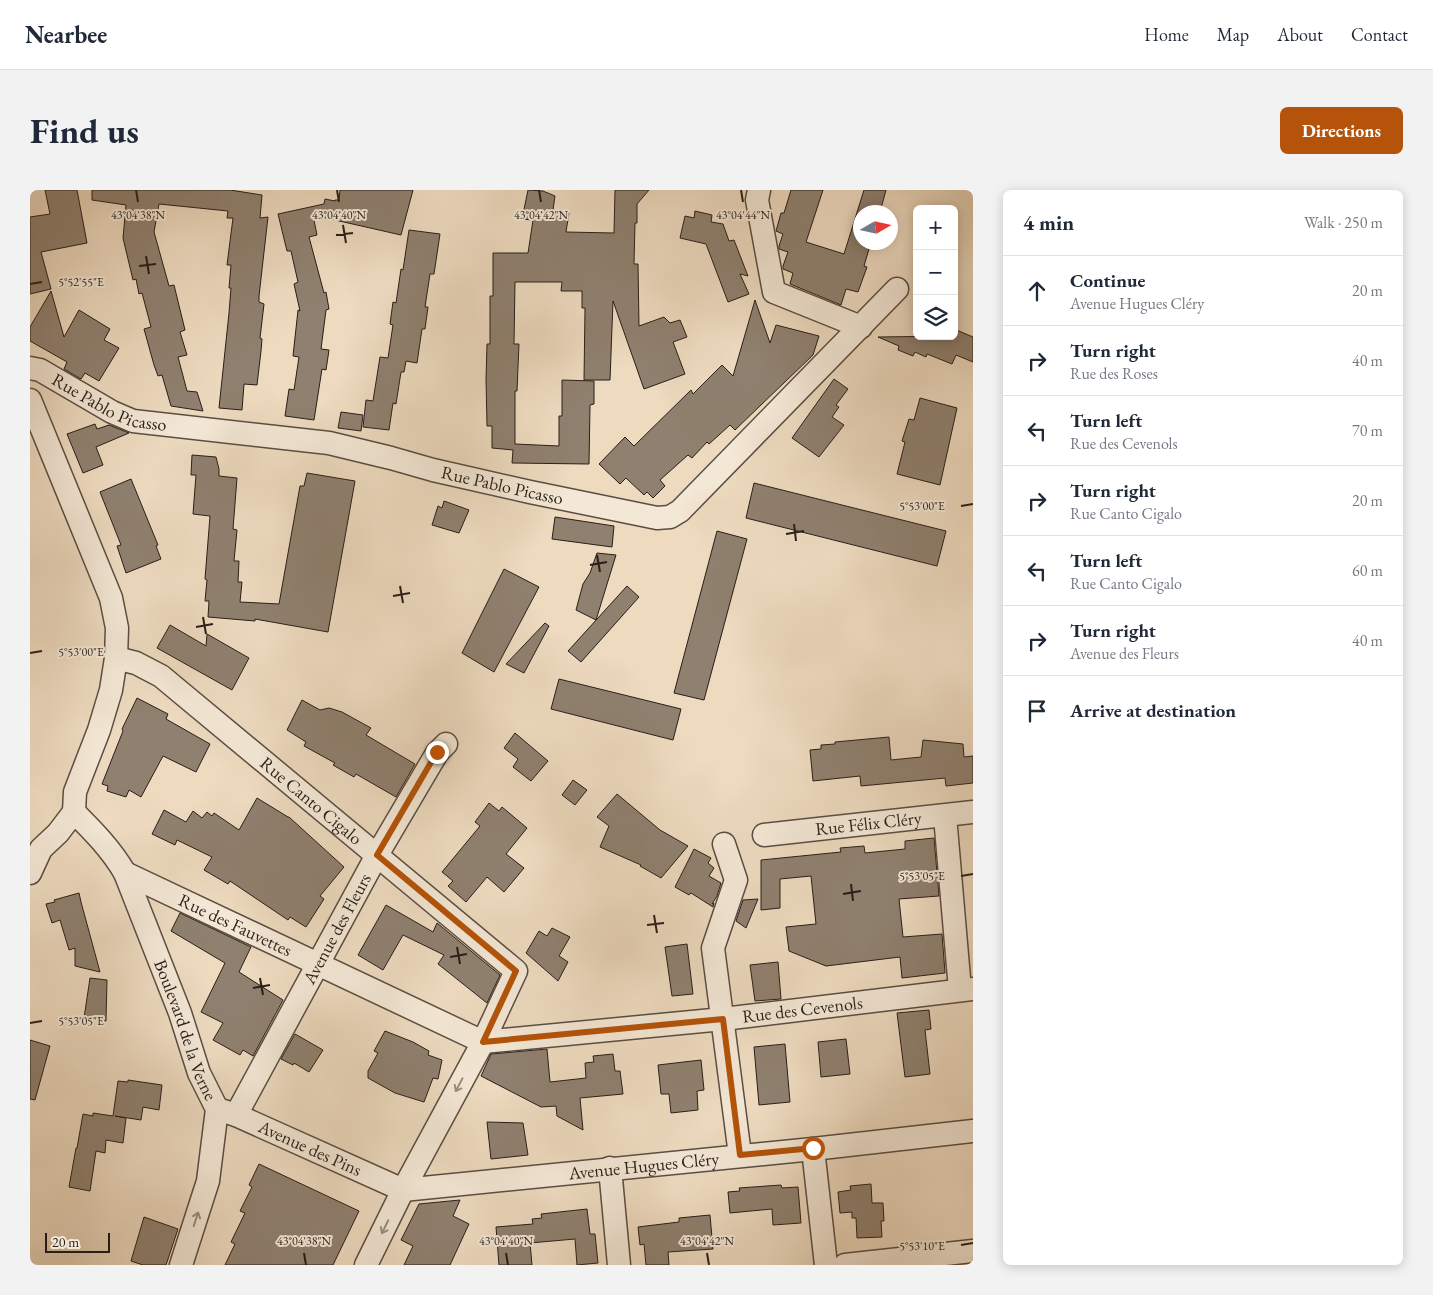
<!DOCTYPE html>
<html lang="en">
<head>
<meta charset="utf-8">
<style>
  body { margin:0; font-family:"EB Garamond",serif; background:#f2f2f3; color:#1f2937 }
  .controls { position:absolute; right:15px; top:15px; display:grid; overflow:hidden; border-radius:8px; box-shadow:0 2px 12px #0003 }
  .controls button { width:45px; height:45px; display:grid; place-items:center; padding:0; border:0; border-bottom:1px solid #e0e1e3; background:#fff; color:#1f2937; font:25px sans-serif }
  .compass { position:absolute; left:823px; top:15px; width:45px; height:45px; border-radius:50%; background:#fff; box-shadow:0 2px 12px #0003; rotate:81deg }
  .scale { position:absolute; left:15px; bottom:12px; width:65px; box-sizing:border-box; padding-left:5px; border:2px solid #291e18; border-top:0; font-size:14px; line-height:18px; white-space:nowrap; color:#291e18; -webkit-text-stroke:4px #f3e7d5; paint-order:stroke }
  .stop { position:absolute; width:15px; height:15px; margin:-11px; border:4px solid #b45309; border-radius:50%; background:#fff }
  .stop.end { background:#b45309; border-color:#fff; box-shadow:0 1px 5px #0008 }
  .list { margin:0; padding:0; list-style:none }
  h2 { display:flex; justify-content:space-between; align-items:center; height:65px; margin:0; padding:0 20px; font-size:21px }
  h2 small { font-size:16px; font-weight:400; color:#747a83 }
  .list li { display:grid; grid-template-columns:32px 1fr auto; gap:15px; align-items:center; box-sizing:border-box; height:70px; padding:0 20px; border-top:1px solid #e0e1e3 }
  .list b { display:block; font-size:19px; white-space:nowrap }
  .list p { margin:0; font-size:16px; white-space:nowrap; color:#747a83 }
  .list em { font-size:16px; font-style:normal; color:#747a83 }
  .icon { flex:none; width:28px; height:28px; fill:none; stroke:currentColor; stroke-width:2; stroke-linecap:round; stroke-linejoin:round }
  .map { position:relative; flex:none; width:943px; height:1075px; overflow:hidden; border-radius:8px }
  header { display:flex; align-items:center; gap:30px; box-sizing:border-box; height:70px; padding:0 25px; background:#fff; border-bottom:1px solid #e0e1e3 }
  header strong { font-size:24px }
  nav { display:flex; gap:28px; margin-inline-start:auto; font-size:18px }
  .intro { display:flex; align-items:center; justify-content:space-between; box-sizing:border-box; height:120px; padding:0 30px }
  h1 { margin:0; font-size:35px }
  .button { padding:12px 22px; border-radius:8px; background:#b45309; color:#fff; font-size:18px; font-weight:700 }
  main { display:flex; gap:30px; padding:0 30px }
  aside { flex:1; background:#fff; border-radius:8px; box-shadow:0 2px 12px #0003 }
  .map>svg:first-child { display:block }
  .building { fill:#8f806f; stroke:#291e18 }
  .lines { fill:none; stroke-linecap:round; stroke-linejoin:round }
  .minor-casing { stroke:#5a4d42; stroke-width:25 }
  .minor { stroke:#f3e7d5; stroke-width:22 }
  .oneway { stroke:#988d80 }
  .route { stroke:#b45309; stroke-width:6 }
  .ticks { fill:none; stroke:#291e18; stroke-width:2 }
  .labels { text-anchor:middle; stroke-width:4; stroke-linejoin:round; paint-order:stroke }
  .street-label { font-size:18px; fill:#291e18; stroke:#f3e7d5 }
  .ticks-label { font-size:12px; text-anchor:middle; fill:#291e18; stroke:#f3e7d5; stroke-width:4; stroke-linejoin:round; paint-order:stroke }
</style>
</head>
<body>
<header>
<strong>Nearbee</strong>
<nav><a>Home</a><a>Map</a><a>About</a><a>Contact</a></nav>
</header>
<div class="intro"><h1>Find us</h1><a class="button">Directions</a></div>
<main>
<div class="map">
<svg width="943" height="1075" viewBox="0 0 943 1075">
  <rect width="100%" height="100%" fill="#eddabf"/>
  <filter id="stains"><feTurbulence type="fractalNoise" baseFrequency=".004" numOctaves="4"/><feColorMatrix values="0 0 0 0 .2 0 0 0 0 .09 0 0 0 0 .02 0 0 0 .5 -.17"/></filter>
  <radialGradient id="worn" r=".72"><stop offset=".6" stop-color="#630" stop-opacity="0"/><stop offset="1" stop-color="#630" stop-opacity=".3"/></radialGradient>
  <path class="building" d="M15,0H47L57,53L11,62L21,99L0,104V27L20,24Z
    M62,0H200L232,5L230,28L238,27L229,106V112L234,114L230,148L232,149L231,161L227,195L214,194L212,220L189,218L199,123L201,98H199L201,75H197L203,28H197L198,21L129,14L124,42L139,96L144,95L155,140L150,142L157,165L148,167L157,201L167,202L173,221L141,216L132,185L128,186L124,175L114,139L121,137L112,103L109,104L106,89L103,90L93,48L96,15L62,10Z
    M310,0H383L371,45L283,25L287,45L279,47L294,103L296,102L299,119L296,120L291,159L299,160L296,180L292,179L284,230L255,226L259,199L264,200L269,167L263,166L268,120L270,121L264,94L268,92L261,61H257L248,24L294,14L295,9L305,11V10H309Z
    M498,0L513,1L525,6L523,20L539,23L536,42L584,43L585,0H619L607,14V33H605L604,74H608L609,136L634,127L640,133L650,130L657,147L643,152L655,184L614,199L583,111L580,190H554L555,118H552V101H531L532,92H485L484,154H489L487,201H485V254L529,256V226H532V190L564,191V214L560,215L559,274L482,273L483,260L462,258V236H457L456,189L457,154H460V106H463V63H498L503,30L492,29Z
    M761,0H793L776,52L814,64L834,0H856L850,22H830V52H841L834,76L837,77L828,102L816,99L811,115L760,94L763,83L753,79V76L758,62L749,59V56L753,44L746,41L751,23H754Z
    M665,21L682,25L681,32L693,34L699,51L704,50L718,86L710,84L719,104L698,112L676,54L650,48L655,26L664,28Z
    M379,40L410,44L404,84H400L395,117H398L395,139H392L387,173L376,171L374,182H371L366,214L363,213L359,240L333,237L336,210L343,211L350,167L358,168L363,135L360,134L363,112L366,113L371,79L373,80Z
    M21,101L34,147L49,120L80,139L74,150L89,158L69,191L55,183L51,189L34,179L37,172L0,151V137Z
    M725,110L740,153L746,135L789,146L783,165L705,240L700,235L679,254L677,252L662,268L658,265L630,290L635,296L623,308L617,302L614,305L596,288L590,294L569,274L595,247L604,256L661,200L663,204L692,175L703,186Z
    M924,139L943,147V172L926,165L922,174L897,164L896,167L885,162L883,166L868,160L869,156L848,147L924,146Z
    M804,189L818,199L806,215L809,217L802,227L814,235L789,267L762,248Z
    M890,208L927,218L910,295L867,284L875,252L872,251L879,229L884,230Z
    M311,222L333,225L331,241L308,238Z
    M65,234L67,239L79,235L99,243L66,257L73,275L53,283L37,244Z
    M162,265L186,267L189,279V286L207,288L203,339L207,340L204,371H209L208,392H212L210,412L249,414L270,296H274L277,283L325,291L298,442L225,429V431L178,427L179,411H175L177,390L175,389L180,326L163,324L166,285H161Z
    M101,289L128,355L126,356L131,369L96,383L87,356L91,355L70,302Z
    M724,293L916,341L907,376L716,328Z
    M414,311L439,320L429,343L402,335L408,316L412,318Z
    M525,327L584,336L582,357L522,349Z
    M687,341L717,349L674,510L644,503Z
    M567,363L586,365L566,430L546,420L553,394L560,383Z
    M474,379L509,397L464,482L432,463Z
    M597,396L609,407L551,472L538,461Z
    M515,433L519,436L494,483L476,474Z
    M140,435L176,456L177,444L219,468L202,500L127,458Z
    M529,489L651,519L643,550L521,519Z
    M107,508L138,524L136,529L180,554L166,582L133,566L111,607L99,600L96,607L77,601L78,596L72,594L93,541L92,539Z
    M272,510L290,520L299,518L312,522L341,538L336,545L385,574L366,607L326,584L324,587L303,575L305,573L274,556L276,552L257,540Z
    M485,543L518,571L501,591L483,577L488,569L474,558Z
    M859,547L861,570L891,567L893,550L933,554L934,567L943,566V593L916,596L915,588L831,596L830,586L783,591L780,560L791,559V555L805,554V552Z
    M543,590L557,600L545,615L532,605Z
    M587,604L630,640L658,656L631,688L610,676L611,675L570,657L579,636L567,627Z
    M227,608L258,627H259L314,677L290,706L294,709L276,737L260,727L258,730L200,691L198,694L174,680L182,667L147,650L145,655L122,644L134,620L156,632L163,621L172,628L177,622L182,626L184,623L209,640Z
    M459,613L469,621L472,617L497,638L476,664L494,678L474,702L457,687L436,712L418,696L423,691L412,682L450,636L445,632Z
    M904,648L909,706L869,709L873,747L912,744L915,783L872,788L870,767L796,776L759,761L756,737L786,734L781,686L750,689V718L731,720V670L811,662L810,658L834,656L835,663L875,659V651Z
    M664,659L681,668L678,673L684,678L679,686L691,693L687,706L682,714L684,713L683,717L661,703L659,705L645,697Z
    M49,703L51,712L70,782L45,776V758L39,760L30,730L22,733L16,714L25,712L24,710Z
    M728,709L716,738L706,731L713,710Z
    M356,715L403,742L407,733L470,785L457,813L408,774L414,765L373,745L353,780L328,765Z
    M150,723L221,757L209,782L253,810L223,866L213,860L210,865L183,850L193,833L171,822L195,773L141,741Z
    M522,738L540,747L529,766L538,772L528,791L496,763L509,741L517,746Z
    M657,754L663,804L642,806L635,757Z
    M748,772L751,809L725,811L720,775Z
    M60,788L77,790L76,831L54,828Z
    M899,820L901,839L895,840L900,884L875,887L867,823Z
    M355,841L383,852L399,861L398,865L412,870L408,889L403,888L394,912L365,903L338,888V881L348,863L344,861Z
    M265,844L293,860L279,882L264,873L263,875L251,869Z
    M816,849L820,884L791,887L788,852Z
    M0,850L20,856L5,910L0,909Z
    M755,854L760,912L729,915L724,857Z
    M517,859L520,892L556,888L555,873L564,872L563,866L583,864L585,881H590L593,904L550,908L553,940L527,926L526,916L511,917L451,886L461,864Z
    M671,870L674,900L667,901L668,920L641,923L639,904H631L628,875Z
    M98,890L132,895L129,920L113,917L111,930L85,926L96,928L93,953L76,950L75,963L66,961L60,1001L39,997L46,958H47L53,924L63,926V923L83,926L88,891L98,892Z
    M457,932L493,933L498,965L461,969Z
    M229,974L329,1021L303,1075H195L205,1054L201,1052L215,1023L210,1021L222,997L219,995Z
    M841,994L842,1013H853L854,1031H851L852,1047L827,1048L826,1028H822V1022L810,1023L808,1002L821,1000L820,996Z
    M751,995L752,998L768,997L771,1033L743,1035L742,1019L700,1023L698,1002L710,1001L709,998Z
    M430,1010L423,1026L439,1034L420,1075H374L383,1056L371,1050L389,1014Z
    M557,1019L560,1044H565L568,1073L547,1075L545,1049L500,1053L502,1075H469L466,1037L503,1034L502,1029L512,1028L511,1024Z
    M680,1025L683,1059L638,1062L639,1075H616L614,1054L610,1055L608,1037L649,1032V1028Z
    M114,1027L148,1039L136,1075H113L101,1071Z"/>
  <g class="lines">
    <defs>
      <g id="minor">
        <path d="M729,0L727,10L744,102L831,137"/>
        <path id="s1" d="M0,178L10,180L82,222L103,231L299,253L361,268L403,280L500,302L627,328L640,327L650,321L867,99"/>
        <path d="M0,210L81,408L87,438L86,468L81,500L69,540L45,602L44,622"/>
        <path id="s2" d="M86,468L106,473L131,486L486,781L453,852L373,1000L336,1075"/>
        <path id="s3" d="M44,622C63,641 81,659 95,683L150,823L169,883L187,919L178,991L151,1075"/>
        <path d="M915,626L930,800"/>
        <path id="s4" d="M734,645L943,622"/>
        <path d="M694,654L706,690L683,758L710,965"/>
        <path d="M0,683L11,659L28,643L44,622"/>
        <path id="s5" d="M95,683L453,852"/>
        <path id="s6" d="M453,852L693,829L943,799"/>
        <path id="s7" d="M187,919L206,925L373,1000L783,959L943,941"/>
        <path id="s8" d="M206,925L347,665L407,563L416,554"/>
        <path d="M783,959L796,1075"/>
        <path d="M580,978L589,1075"/>
        <path d="M815,1075L943,1061"/>
      </g>
    </defs>
    <use href="#minor" class="minor-casing"/>
    <use href="#minor" class="minor"/>
  </g>
  <defs><path id="oneway-shaft" d="M-6 0H5M1.5-3L5.5 0L1.5 3" fill="none" stroke-width="1.6" stroke-linecap="round" stroke-linejoin="round" transform="scale(1.25)"/></defs>
  <g class="oneway">
    <use href="#oneway-shaft" transform="translate(429 895) rotate(118)"/>
    <use href="#oneway-shaft" transform="translate(166 1029) rotate(-72)"/>
    <use href="#oneway-shaft" transform="translate(355 1037) rotate(116)"/>
  </g>
  <g class="lines">
    <path class="route" d="M407,562L347,665L486,781L453,852L693,829L710,965L783,958"/>
  </g>
  <path class="ticks" d="M106,0L108,12M307,0L309,12M509,0L511,12M711,0L713,12M313,35L316,53M306,45L323,43M116,66L119,84M109,76L126,74M0,94L12,92M931,316L943,314M764,334L766,351M756,344L774,341M567,365L570,382M560,375L577,372M370,396L373,413M363,406L380,403M173,427L176,444M166,437L183,434M0,463L12,461M931,686L943,684M821,694L823,711M813,704L831,701M624,725L627,743M617,735L634,733M427,757L430,774M420,767L437,764M230,788L233,805M223,798L240,795M0,833L12,831M931,1055L943,1053M274,1063L276,1075M476,1063L478,1075M677,1063L679,1075"/>
  <g class="labels">
    <g class="street-label">
      <text dy="6" stroke="none"><textPath href="#s1" startOffset="88">Rue Pablo Picasso</textPath></text>
      <text dy="6" stroke="none"><textPath href="#s1" startOffset="492">Rue Pablo Picasso</textPath></text>
      <text dy="6" stroke="none"><textPath href="#s2" startOffset="244">Rue Canto Cigalo</textPath></text>
      <text dy="6" stroke="none"><textPath href="#s4" startOffset="105">Rue Félix Cléry</textPath></text>
      <text dy="6" stroke="none"><textPath href="#s5" startOffset="122">Rue des Fauvettes</textPath></text>
      <text dy="6" stroke="none"><textPath href="#s8" startOffset="212">Avenue des Fleurs</textPath></text>
      <text dy="6" stroke="none"><textPath href="#s6" startOffset="321">Rue des Cevenols</textPath></text>
      <text dy="6" stroke="none"><textPath href="#s3" startOffset="248">Boulevard de la Verne</textPath></text>
      <text dy="6" stroke="none"><textPath href="#s7" startOffset="101">Avenue des Pins</textPath></text>
      <text dy="6" stroke="none"><textPath href="#s7" startOffset="445">Avenue Hugues Cléry</textPath></text>
    </g>
  </g>
  <g class="ticks-label">
    <text x="108" y="29">43°04'38"N</text>
    <text x="309" y="29">43°04'40"N</text>
    <text x="511" y="29">43°04'42"N</text>
    <text x="713" y="29">43°04'44"N</text>
    <text x="51" y="96">5°52'55"E</text>
    <text x="892" y="320">5°53'00"E</text>
    <text x="51" y="466">5°53'00"E</text>
    <text x="892" y="690">5°53'05"E</text>
    <text x="51" y="835">5°53'05"E</text>
    <text x="274" y="1055">43°04'38"N</text>
    <text x="476" y="1055">43°04'40"N</text>
    <text x="677" y="1055">43°04'42"N</text>
    <text x="892" y="1060">5°53'10"E</text>
  </g>
  <rect width="100%" height="100%" filter="url(#stains)"/>
  <rect width="100%" height="100%" fill="url(#worn)"/>
</svg>
<div class="controls">
<button>+</button>
<button>−</button>
<button><svg class="icon" aria-label="layers" viewBox="0 0 24 24"><path d="M12 4l9 5-9 5-9-5zM3 14l9 5 9-5"/></svg></button>
</div>
<svg class="compass" viewBox="-18 -18 36 36"><path d="M0-13l5 13h-10z" fill="#e53935"/><path d="M0 13l5-13h-10z" fill="#747a83"/></svg>
<div class="scale">20 m</div>
<div class="stop" style="left:783px;top:958px"></div>
<div class="stop end" style="left:407px;top:562px"></div>
</div>
<aside>
<h2>4 min<small>Walk · 250 m</small></h2>
<ul class="list">
<li><svg class="icon" aria-label="ahead" viewBox="0 0 24 24"><path d="M12 20V5M6 11l6-6 6 6"/></svg><div><b>Continue</b><p>Avenue Hugues Cléry</p></div><em>20 m</em></li>
<li><svg class="icon" aria-label="right" viewBox="0 0 24 24"><path d="M7 20v-9h11M14 6l5 5-5 5"/></svg><div><b>Turn right</b><p>Rue des Roses</p></div><em>40 m</em></li>
<li><svg class="icon" aria-label="left" viewBox="0 0 24 24"><path d="M17 20v-9H6M10 6l-5 5 5 5"/></svg><div><b>Turn left</b><p>Rue des Cevenols</p></div><em>70 m</em></li>
<li><svg class="icon" aria-label="right" viewBox="0 0 24 24"><path d="M7 20v-9h11M14 6l5 5-5 5"/></svg><div><b>Turn right</b><p>Rue Canto Cigalo</p></div><em>20 m</em></li>
<li><svg class="icon" aria-label="left" viewBox="0 0 24 24"><path d="M17 20v-9H6M10 6l-5 5 5 5"/></svg><div><b>Turn left</b><p>Rue Canto Cigalo</p></div><em>60 m</em></li>
<li><svg class="icon" aria-label="right" viewBox="0 0 24 24"><path d="M7 20v-9h11M14 6l5 5-5 5"/></svg><div><b>Turn right</b><p>Avenue des Fleurs</p></div><em>40 m</em></li>
<li><svg class="icon" aria-label="arrive" viewBox="0 0 24 24"><path d="M6 21V4h12l-3 4 3 4H6"/></svg><div><b>Arrive at destination</b></div></li>
</ul>
</aside>
</main>
</body>
</html>
